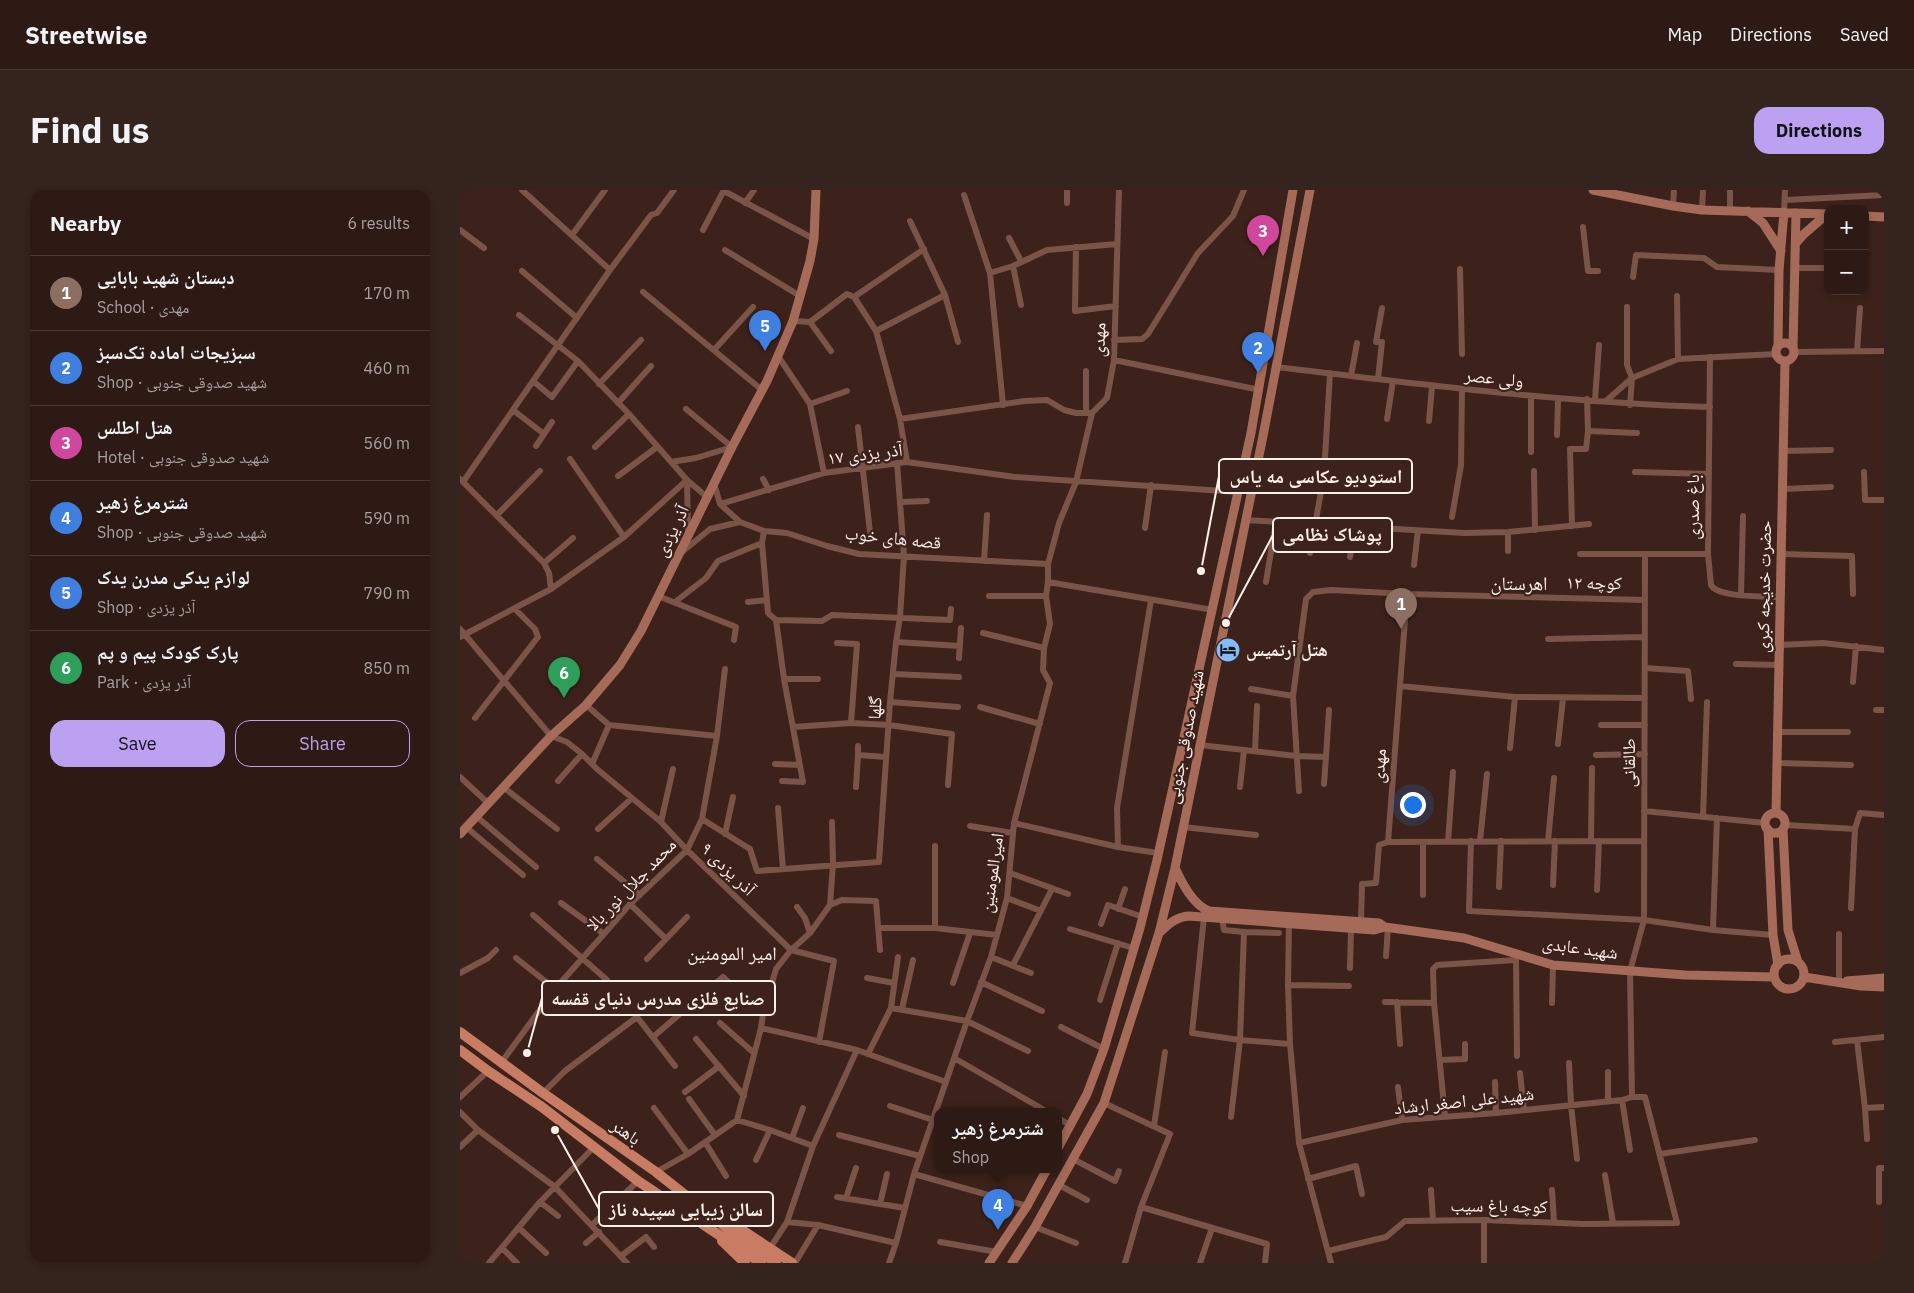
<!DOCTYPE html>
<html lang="en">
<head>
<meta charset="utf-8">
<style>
  body { margin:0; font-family:"IBM Plex Sans","Noto Naskh Arabic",sans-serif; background:#35231d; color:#f1f3f6 }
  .controls { position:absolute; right:15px; top:15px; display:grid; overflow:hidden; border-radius:10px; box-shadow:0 2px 8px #0003 }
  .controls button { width:45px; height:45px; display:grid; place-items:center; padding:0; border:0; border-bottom:1px solid #483834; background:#2d1a14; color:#f1f3f6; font:25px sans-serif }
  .you { position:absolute; left:952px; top:614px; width:18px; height:18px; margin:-12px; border:4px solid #fff; border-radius:50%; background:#1a73e8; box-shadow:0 0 0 8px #1a73e833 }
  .badge { display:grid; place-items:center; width:32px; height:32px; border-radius:50%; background:#bca0f2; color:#fff; font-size:16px; font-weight:700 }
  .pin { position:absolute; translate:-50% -41px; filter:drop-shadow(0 1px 2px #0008) }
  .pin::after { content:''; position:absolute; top:26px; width:18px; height:15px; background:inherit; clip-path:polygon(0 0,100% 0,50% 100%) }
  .popup { position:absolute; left:474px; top:918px; width:128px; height:65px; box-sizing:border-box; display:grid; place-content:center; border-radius:10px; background:#2d1a14; filter:drop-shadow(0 1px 4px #0005); font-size:16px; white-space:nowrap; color:#a7a1a0 }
  .popup b { font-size:19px; color:#f1f3f6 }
  .popup::after { content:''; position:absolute; left:50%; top:100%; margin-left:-10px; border:10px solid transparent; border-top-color:#2d1a14 }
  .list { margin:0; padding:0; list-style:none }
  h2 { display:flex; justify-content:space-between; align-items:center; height:65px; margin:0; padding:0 20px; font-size:21px }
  h2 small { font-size:16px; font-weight:400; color:#a7a1a0 }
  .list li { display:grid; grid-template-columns:32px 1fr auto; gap:15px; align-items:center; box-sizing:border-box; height:75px; padding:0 20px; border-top:1px solid #483834 }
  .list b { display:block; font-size:19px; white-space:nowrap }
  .list p { margin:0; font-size:16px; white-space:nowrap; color:#a7a1a0 }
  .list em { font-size:16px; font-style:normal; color:#a7a1a0 }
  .actions { display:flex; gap:10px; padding:15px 20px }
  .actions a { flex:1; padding:11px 0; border:1px solid #bca0f2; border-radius:15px; text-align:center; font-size:18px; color:#bca0f2 }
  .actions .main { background:#bca0f2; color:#111 }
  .map { position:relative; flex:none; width:1424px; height:1073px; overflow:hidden; border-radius:15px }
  header { display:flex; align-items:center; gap:30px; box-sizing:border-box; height:70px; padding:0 25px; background:#2d1a14; border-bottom:1px solid #483834 }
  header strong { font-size:24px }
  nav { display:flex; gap:28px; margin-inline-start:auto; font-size:18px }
  .intro { display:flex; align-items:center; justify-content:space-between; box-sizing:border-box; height:120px; padding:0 30px }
  h1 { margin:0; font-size:35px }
  .button { padding:12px 22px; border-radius:15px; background:#bca0f2; color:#111; font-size:18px; font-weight:700 }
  main { display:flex; gap:30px; padding:0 30px }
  aside { flex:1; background:#2d1a14; border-radius:15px; box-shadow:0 2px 8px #0003 }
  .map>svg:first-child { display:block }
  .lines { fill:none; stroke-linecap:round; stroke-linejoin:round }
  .street { stroke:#7a5448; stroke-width:6 }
  .secondary { stroke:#a66b58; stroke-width:9 }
  .primary { stroke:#c87c64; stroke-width:10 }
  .labels { text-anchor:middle; stroke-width:4.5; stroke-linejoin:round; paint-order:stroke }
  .street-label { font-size:18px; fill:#fef0eb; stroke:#3c221a }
  .poi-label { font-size:18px; font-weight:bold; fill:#fef0eb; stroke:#3c221a; text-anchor:start }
  .neighbourhood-label { font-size:19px; fill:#fef0eb; stroke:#3c221a }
  .leader { fill:none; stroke:#fef0eb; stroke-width:2 }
  .callout-dot { fill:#fef0eb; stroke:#3c221a; stroke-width:2 }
  .callout { fill:#3c221a; stroke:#fef0eb; stroke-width:2 }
  .callout-label { font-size:19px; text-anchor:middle; font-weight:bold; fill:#fef0eb }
</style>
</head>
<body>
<header>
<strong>Streetwise</strong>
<nav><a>Map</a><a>Directions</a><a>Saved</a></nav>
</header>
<div class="intro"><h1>Find us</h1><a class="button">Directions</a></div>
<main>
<aside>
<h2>Nearby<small>6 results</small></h2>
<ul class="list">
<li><span class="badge" style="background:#8d6e63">1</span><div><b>دبستان شهید بابایی</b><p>School · مهدی</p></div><em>170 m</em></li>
<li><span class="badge" style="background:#3f7fe0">2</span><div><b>سبزیجات اماده تک‌سبز</b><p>Shop · شهید صدوقی جنوبی</p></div><em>460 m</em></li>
<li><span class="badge" style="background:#d1479c">3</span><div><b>هتل اطلس</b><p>Hotel · شهید صدوقی جنوبی</p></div><em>560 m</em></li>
<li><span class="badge" style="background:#3f7fe0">4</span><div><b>شترمرغ زهیر</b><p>Shop · شهید صدوقی جنوبی</p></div><em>590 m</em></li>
<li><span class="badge" style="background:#3f7fe0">5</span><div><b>لوازم یدکی مدرن یدک</b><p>Shop · آذر یزدی</p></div><em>790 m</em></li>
<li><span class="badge" style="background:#2e9e5b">6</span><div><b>پارک کودک پیم و پم</b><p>Park · آذر یزدی</p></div><em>850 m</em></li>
</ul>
<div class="actions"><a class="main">Save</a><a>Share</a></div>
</aside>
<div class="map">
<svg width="1424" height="1073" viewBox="0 0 1424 1073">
  <rect width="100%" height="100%" fill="#3c221a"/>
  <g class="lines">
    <path class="street" d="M62,0L150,80
      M607,0V13
      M264,1L354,49
      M504,5L530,83
      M1325,10L1424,5
      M285,13L294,0
      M1213,16L1214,0
      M1242,20L1243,0
      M1270,21V0
      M1324,22L1325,0
      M450,31L485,105L498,152
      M1123,37L1128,81H1138
      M0,40L24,58
      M243,40L264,0
      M112,45L145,0
      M549,48L561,71
      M616,57L615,121L656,116
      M265,60L340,106
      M553,76L561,115
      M1334,78H1368
      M1000,79L1002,164
      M62,81L117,128
      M1173,87L1176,65L1244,68L1257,77L1319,80
      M183,102L302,200
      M1217,106L1218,169
      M394,107L416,141L485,105
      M394,107L464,59
      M1167,117V175L1172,188L1170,215
      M59,125L118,171L169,224L227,290L247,307
      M333,131L350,132L387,104L394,107
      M350,132L371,161
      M416,141L440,229L447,272
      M654,150L682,149L688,144L738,63L773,26L784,0
      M254,160L293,117
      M1397,161L1400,118
      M1334,162L1424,161
      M318,166L350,214L364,283
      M1250,167L1248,364L1251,395C1258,408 1306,406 1320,407
      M654,170L800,200
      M816,177C960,194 1104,213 1250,217
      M891,186L897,153
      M918,189L922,152H916L922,118
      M73,191L92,207L118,171
      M139,194L181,150
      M1135,210L1139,155
      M1146,211L1172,188L1218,169L1316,164
      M158,213L191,176
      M350,214L387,201
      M543,215L530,83L553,76L587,60L657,54
      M226,219L272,257
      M53,220L84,244
      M626,223V181
      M440,229L565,211L587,210L604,220L616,223H632
      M927,229L933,191
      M969,231L972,196
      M398,237L410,342
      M1128,241L1177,243
      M1097,245L1098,209
      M76,256L92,232
      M135,257L169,224
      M1323,261L1371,260
      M1071,262V207
      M110,269L164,347
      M211,272L236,268L272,257
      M1074,281L1075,340
      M1175,282L1249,284
      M1404,282L1405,310H1424
      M864,285L911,293
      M158,286L197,257
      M0,289L84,373L89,383L91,399
      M303,289L309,300
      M227,290L228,344
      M3,292L150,80L191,25L197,23L214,0
      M254,293L260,314L280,332L304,341L327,343L367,356L399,364L588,374
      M1322,299L1371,297
      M440,312L467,311
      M260,314L364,283L447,272L555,287L778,302
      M37,325L80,281
      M992,327L1001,275L1002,199
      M785,330L1004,343L1048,342L1129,334
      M1112,336L1110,259H1126L1128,241L1127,209
      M685,338L691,295
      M304,341L302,353L308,423L316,430L324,489L343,592L322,591
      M1048,361V342
      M222,362L250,339L280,332
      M850,363L864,285L870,183
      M1120,364H1248
      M1321,364L1392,366L1393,404
      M890,367L895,336
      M524,371L527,325
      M84,373L113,348
      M954,375L958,340
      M588,392L753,420
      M806,392L816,331
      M1281,405L1283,326
      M198,406L276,437L274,450
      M529,406H586
      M215,412L246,388L258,371L302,353
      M288,412L307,410
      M316,430L362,431L372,425L490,430L491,419
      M0,439L91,546L107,552L122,564L137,579L201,632L227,660L331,760L374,771L359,852
      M523,443L584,458
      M0,447L91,399L164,347L227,290
      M1088,449L1185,447
      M436,452L500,456
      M377,453L397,454L391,533
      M1319,455L1363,453L1424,460
      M499,468L501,438
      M1276,474L1319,475
      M1185,478L1228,481L1231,509
      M434,484L499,487
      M324,489H358
      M1393,492L1396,456
      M940,496L1055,507L1185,508
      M791,499L833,506
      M430,512L498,517
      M126,515L149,535L257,546
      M520,517L580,534
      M1416,520H1424
      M15,528L78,447L75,439L55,419
      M1141,535H1185
      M333,537L391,533L429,535L492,544L488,595
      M1318,542H1388
      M1098,554L1103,508
      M740,555L836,566L866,567L864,594
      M1050,558L1055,507
      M795,561L797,516
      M398,565V556
      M1136,565L1185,564
      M866,567L869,520
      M1317,573L1391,575
      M132,574L149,535
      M315,574L340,575
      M0,587L28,613
      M98,591L122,564
      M43,597L97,639
      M396,597L398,565L426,567
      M780,597L784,560
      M839,601L833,506L846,409L853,402L871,400L947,404L1185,410
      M318,618L323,679
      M1184,621L1305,633
      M16,626L76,677
      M1243,627L1247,512
      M242,629L290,659L297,681L419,672L430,512L436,452L440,427L444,366L437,273
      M201,632L213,579
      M554,633L658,657L698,663
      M1325,635L1395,639L1400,623L1424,625
      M510,636L552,643
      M6,637L63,685
      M723,637L796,645
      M138,639L172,608
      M265,644L273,607
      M1011,651L1009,721L1184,730L1253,740L1313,745
      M1020,651L1027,584
      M1088,651L1094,588
      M1131,651L1132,578
      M928,652L947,404
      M963,652V705
      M988,652L993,582
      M658,657L657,618L691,410
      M137,669L180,705
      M550,683L608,704
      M1093,695L1095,651
      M1039,697L1041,651
      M1137,700L1139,651
      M547,708L581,721
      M101,713L144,744
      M170,714L206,749
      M370,715L373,674L372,632
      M337,717L345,728L350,743
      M1391,718L1395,639
      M658,719L665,699
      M73,725L147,790L134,804L149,819
      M744,727L732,843L780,850L771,927
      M762,729L764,740L784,742L780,850L830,854
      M829,731L828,795L830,854L839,953L871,1073
      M901,731L902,694L916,693L919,655L928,652L1184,651
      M641,734L648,715L683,727
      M419,738H475L537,745
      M475,738V656
      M610,739L673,758
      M1253,740L1257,628
      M784,742L819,743
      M1379,744V792
      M926,766L928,737
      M531,767L571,783
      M1056,767L1057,866
      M56,768L95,799
      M187,769L227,727
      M553,775L592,699
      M890,778L891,739
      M0,783L28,768L36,760
      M407,788L434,793
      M521,792L582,821
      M493,793L510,743
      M828,795L889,796
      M640,810L658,753
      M925,812L974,813
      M937,812L940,854
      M1092,813L1093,775
      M431,818L507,831L568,861
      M442,819L453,770
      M177,827L171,820L183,809
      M260,833L294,863
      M601,837L644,859
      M301,838L397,860L486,892
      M193,847L263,787L303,824
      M236,849L284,906
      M1397,850L1405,918L1424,917
      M1375,852L1424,847
      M408,864L431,818L438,767
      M494,868L586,921
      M980,870L1005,869V854
      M41,873L95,799L144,744L170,714L227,660L242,629L257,546L265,479
      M1109,873L1111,915L1117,969
      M1148,882V911
      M1060,883L1064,920
      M1035,892L1036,923
      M938,897L942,930
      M225,902L258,877
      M83,903L105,881L177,827L215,876
      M0,907L28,881
      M229,909L255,945
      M1162,910L1170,960
      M644,913L710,944L681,1017L665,1073
      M430,916L473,930
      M194,918L228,964
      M1405,918L1407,949
      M0,922L18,940L95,997L167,1073
      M985,926L974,813L973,779L977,775L1056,770
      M598,928L610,935
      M277,930L310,940L353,956
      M694,936L705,862
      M379,945L460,966
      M332,948L343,918
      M245,952L266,986
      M839,953L942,930L1036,923L1162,910L1172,907
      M0,957L18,940
      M1200,964L1295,950
      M613,969L655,991L659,981
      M296,970L310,940
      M196,982L228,964L277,930L301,838L303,824L316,779L331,760L350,743L370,715L382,710L416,711L420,760
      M454,984L567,1016
      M1145,985L1153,1033
      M848,989L896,976L902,1004
      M599,995L627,1010
      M971,1000L973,1030
      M1092,1000L1094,1032
      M377,1007L445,1018
      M386,1008L396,978
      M80,1012L98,1026
      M1419,1012V978H1424
      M420,1014L427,984
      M681,1017L807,1054L805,1073
      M1024,1030V1073
      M327,1032L358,1035L436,1053
      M132,1035L178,991
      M575,1037L616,1053
      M59,1038L86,1063
      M480,1052L537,1062
      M126,1053L139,1042
      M310,1058L327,1032L353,956L397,860
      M43,1059L57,1073
      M868,1061L926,1047L945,1031L1024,1030L1124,1034L1217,1033L1185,907H1172L1170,781L1184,730L1185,364
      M161,1066L186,1047L194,1057
      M29,1073L80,1012L135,956
      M335,1073L358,1035
      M429,1073L436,1053L454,984L507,831L531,767L547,708L554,633L590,493L583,480L584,458L590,434L586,406L588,392V374L599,333L616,292L632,223L647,208L654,170L659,0
      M740,1073L752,1038"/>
    <path class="secondary" d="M1133,0L1213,16L1242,20L1368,24
      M1288,21L1303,33L1321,61
      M1405,26L1424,27
      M1336,53L1344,44L1367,24
      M1316 162a9 9 0 1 1 18 0a9 9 0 1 1-18 0Z
      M1318,156L1319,80L1324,22
      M1333,158L1336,23
      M1316,623L1325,172
      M1305 633a10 10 0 1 1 20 0a10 10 0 1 1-20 0Z
      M1308,639L1313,745L1318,775
      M1323,639L1328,740L1338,772
      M0,644L91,546L126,515L160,475L181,441L272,257L307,191L333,131L350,71L354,49L356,0
      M715,678C722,693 733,715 749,721L919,733L925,737L1004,748L1093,775L1225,785L1314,787
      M699,743C709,734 715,727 729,726L914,740L925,737
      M1314 784a15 15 0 1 1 30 0a15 15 0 1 1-30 0Z
      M1344,787L1401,796L1424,797
      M1387,791L1424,788
      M598,958L627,904L644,859L680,738L697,670L791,243L833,0
      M529,1073L567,1016L587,979
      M552,1073L575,1037L644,913L699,743L715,678L803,246L850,0"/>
    <path class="primary" d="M0,842L83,903L196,982L272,1042L316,1073
      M0,860L28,881L82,917L178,991L301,1073
      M269,1034L282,1040L332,1073
      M262,1051L285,1073"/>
  </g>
  <defs>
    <symbol id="hotel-disc" viewBox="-11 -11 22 22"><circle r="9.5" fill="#82bcfa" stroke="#3c221a"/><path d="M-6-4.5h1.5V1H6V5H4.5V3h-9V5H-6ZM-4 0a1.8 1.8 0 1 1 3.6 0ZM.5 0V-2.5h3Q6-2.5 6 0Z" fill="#111"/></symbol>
  </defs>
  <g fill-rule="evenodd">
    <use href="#hotel-disc" x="754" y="446" width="28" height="28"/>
  </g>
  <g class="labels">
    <g class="street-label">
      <text transform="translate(639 150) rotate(-88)" y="6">مهدی</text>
      <text transform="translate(1034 188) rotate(6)" y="6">ولی عصر</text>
      <text transform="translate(405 264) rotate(-7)" y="6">آذر یزدی ۱۷</text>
      <text transform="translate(1233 317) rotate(-90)" y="6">باغ صدری</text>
      <text transform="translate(212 341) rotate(-64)" y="6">آذر یزدی</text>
      <text transform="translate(433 348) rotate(6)" y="6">قصه های خوب</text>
      <text transform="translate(1134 393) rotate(1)" y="6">کوچه ۱۲</text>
      <text transform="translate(1304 397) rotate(-89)" y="6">حضرت خدیجه کبری</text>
      <text transform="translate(415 518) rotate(-86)" y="6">گلها</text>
      <text transform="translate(725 547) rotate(-79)" y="6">شهید صدوقی جنوبی</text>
      <text transform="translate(1169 573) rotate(-90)" y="6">طالقانی</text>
      <text transform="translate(919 576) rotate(-86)" y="6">مهدی</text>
      <text transform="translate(268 679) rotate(44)" y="6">آذر یزدی ۹</text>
      <text transform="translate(532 683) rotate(-82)" y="6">امیرالمومنین</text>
      <text transform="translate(171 695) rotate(-46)" y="6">محمد جلال نور بالا</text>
      <text transform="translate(1120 758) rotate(8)" y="6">شهید عابدی</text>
      <text transform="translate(1004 911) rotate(-6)" y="6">شهید علی اصغر ارشاد</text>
      <text transform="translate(166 942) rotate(35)" y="6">باهنر</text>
      <text transform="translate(1039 1016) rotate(1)" y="6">کوچه باغ سیب</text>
    </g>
    <g class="poi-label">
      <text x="786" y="466">هتل آرتمیس</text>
    </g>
    <g class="neighbourhood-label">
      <text x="1059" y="400">اهرستان</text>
      <text x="272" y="770">امیر المومنین</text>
    </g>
  </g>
  <path class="leader" d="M741 381L759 286M766 433L813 345M67 863L82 808M95 940L139 1019"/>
  <g class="callout-dot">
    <circle cx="741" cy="381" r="5"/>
    <circle cx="766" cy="433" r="5"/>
    <circle cx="67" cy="863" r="5"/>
    <circle cx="95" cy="940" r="5"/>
  </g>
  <g class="callout">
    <rect x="759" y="269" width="193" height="34" rx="5"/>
    <rect x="813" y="328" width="119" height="34" rx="5"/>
    <rect x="82" y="791" width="233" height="34" rx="5"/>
    <rect x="139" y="1002" width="174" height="34" rx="5"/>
  </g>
  <g class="callout-label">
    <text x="856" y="293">استودیو عکاسی مه یاس</text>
    <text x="872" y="351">پوشاک نظامی</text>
    <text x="198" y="815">صنایع فلزی مدرس دنیای قفسه</text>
    <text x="226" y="1026">سالن زیبایی سپیده ناز</text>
  </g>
</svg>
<div class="controls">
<button>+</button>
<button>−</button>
</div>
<div class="you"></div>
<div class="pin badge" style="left:941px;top:439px;background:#8d6e63">1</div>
<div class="pin badge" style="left:798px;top:183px;background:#3f7fe0">2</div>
<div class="pin badge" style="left:803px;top:66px;background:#d1479c">3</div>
<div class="pin badge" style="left:538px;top:1040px;background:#3f7fe0">4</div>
<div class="popup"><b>شترمرغ زهیر</b>Shop</div>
<div class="pin badge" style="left:305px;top:161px;background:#3f7fe0">5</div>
<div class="pin badge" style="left:104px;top:508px;background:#2e9e5b">6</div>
</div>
</main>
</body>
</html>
